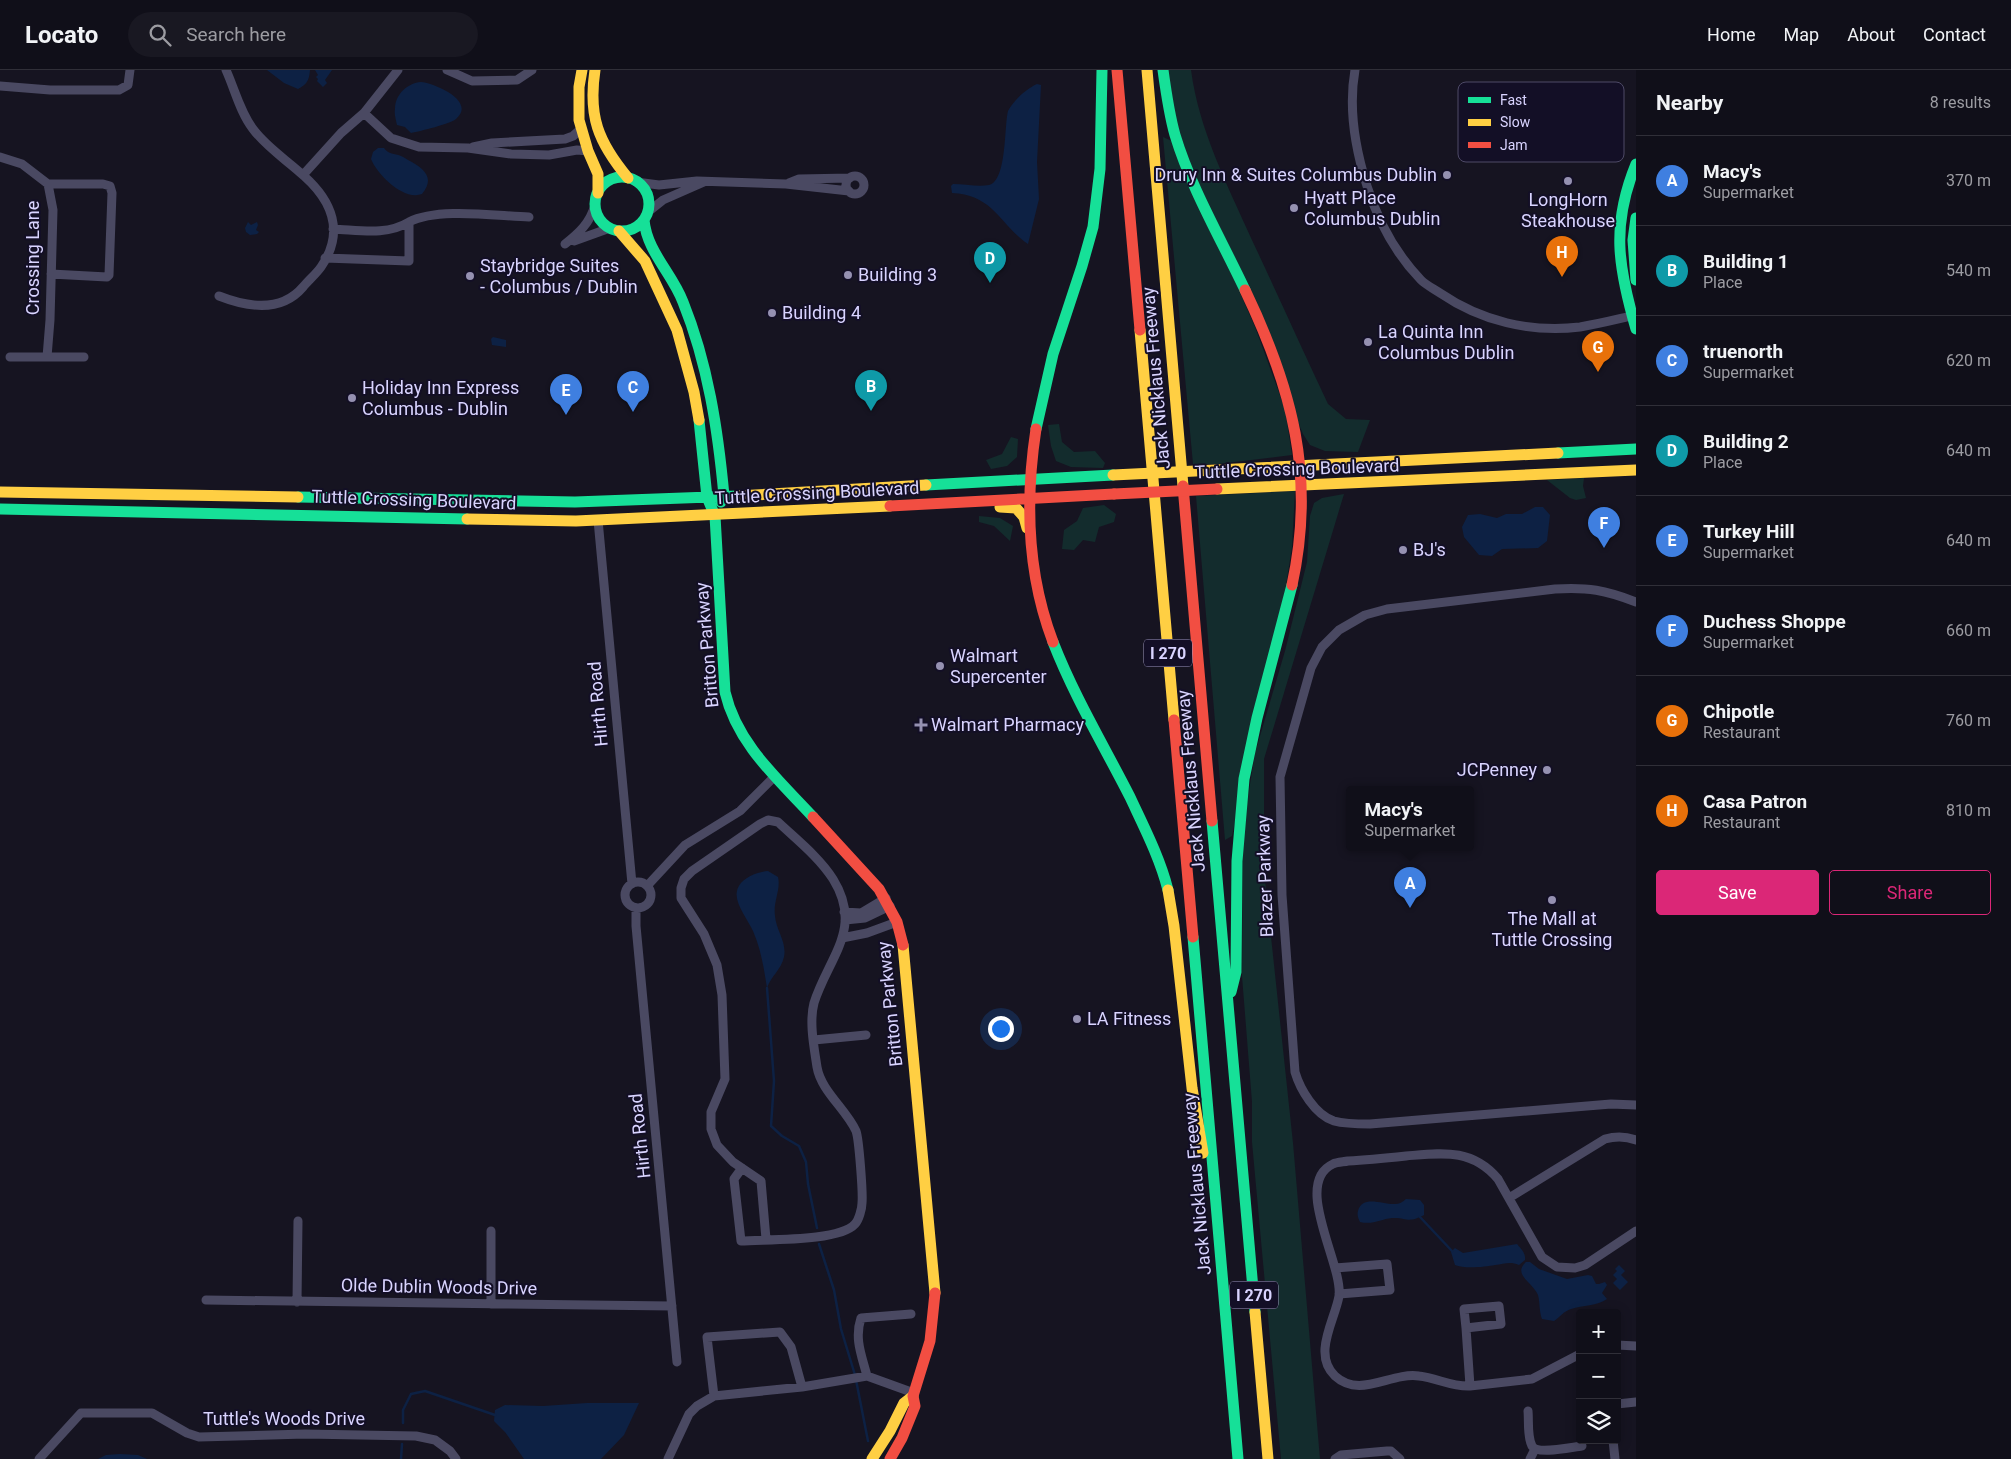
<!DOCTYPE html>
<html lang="en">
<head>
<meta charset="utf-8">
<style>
  body { margin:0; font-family:Roboto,sans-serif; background:#191822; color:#f1f3f6 }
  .controls { position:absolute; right:15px; bottom:15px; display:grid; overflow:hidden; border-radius:5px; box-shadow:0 2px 12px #0003 }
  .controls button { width:45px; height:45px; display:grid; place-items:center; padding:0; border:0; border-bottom:1px solid #302f38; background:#100f19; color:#f1f3f6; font:25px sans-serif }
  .you { position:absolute; left:1000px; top:958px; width:18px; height:18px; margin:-12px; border:4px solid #fff; border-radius:50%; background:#1a73e8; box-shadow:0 0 0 8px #1a73e833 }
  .badge { display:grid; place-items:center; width:32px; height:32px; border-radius:50%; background:#db2777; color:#fff; font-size:16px; font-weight:700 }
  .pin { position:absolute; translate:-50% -41px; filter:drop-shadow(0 1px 2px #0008) }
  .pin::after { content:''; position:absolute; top:26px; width:18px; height:15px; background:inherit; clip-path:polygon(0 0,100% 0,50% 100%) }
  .popup { position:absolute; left:1346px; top:716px; width:128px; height:65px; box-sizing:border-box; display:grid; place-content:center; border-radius:5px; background:#100f19; filter:drop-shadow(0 1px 4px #0005); font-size:16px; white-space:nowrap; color:#9c9ca2 }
  .popup b { font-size:19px; color:#f1f3f6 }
  .popup::after { content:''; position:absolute; left:50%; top:100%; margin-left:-10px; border:10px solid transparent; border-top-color:#100f19 }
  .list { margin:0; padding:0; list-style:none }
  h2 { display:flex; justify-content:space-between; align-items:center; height:65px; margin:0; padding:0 20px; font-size:21px }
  h2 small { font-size:16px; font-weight:400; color:#9c9ca2 }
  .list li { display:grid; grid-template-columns:32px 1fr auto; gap:15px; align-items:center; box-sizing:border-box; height:90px; padding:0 20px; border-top:1px solid #302f38 }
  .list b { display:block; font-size:19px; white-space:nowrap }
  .list p { margin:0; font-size:16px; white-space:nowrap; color:#9c9ca2 }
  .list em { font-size:16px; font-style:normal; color:#9c9ca2 }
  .actions { display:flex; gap:10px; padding:15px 20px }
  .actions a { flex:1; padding:11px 0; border:1px solid #db2777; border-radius:5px; text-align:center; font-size:18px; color:#db2777 }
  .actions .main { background:#db2777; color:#fff }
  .icon { flex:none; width:28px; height:28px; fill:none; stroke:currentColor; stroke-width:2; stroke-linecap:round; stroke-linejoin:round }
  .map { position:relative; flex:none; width:1636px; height:1389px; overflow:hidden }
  header { display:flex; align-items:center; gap:30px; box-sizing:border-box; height:70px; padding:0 25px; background:#100f19; border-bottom:1px solid #302f38 }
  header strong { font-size:24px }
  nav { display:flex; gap:28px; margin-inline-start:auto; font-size:18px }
  .search { width:350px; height:45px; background:#191822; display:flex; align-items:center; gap:12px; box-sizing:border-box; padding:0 18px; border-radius:28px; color:#9c9ca2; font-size:19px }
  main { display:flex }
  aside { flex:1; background:#100f19 }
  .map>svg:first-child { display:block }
  .green { fill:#132c2d }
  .water { fill:#0d2144 }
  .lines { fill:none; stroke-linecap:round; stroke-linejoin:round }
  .stream { stroke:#0d2144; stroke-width:2.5 }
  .street { stroke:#4a4962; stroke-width:9 }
  .fast { stroke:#16e098; stroke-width:11 }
  .slow { stroke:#ffcf43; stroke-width:11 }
  .jam { stroke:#f24e42; stroke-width:11 }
  .slow-bridge { stroke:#ffcf43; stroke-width:11 }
  .jam-bridge { stroke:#f24e42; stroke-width:11 }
  .poi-dot { fill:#9591b1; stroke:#130f26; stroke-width:2 }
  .labels { text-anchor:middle; stroke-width:4; stroke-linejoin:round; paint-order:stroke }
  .shield { fill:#130f26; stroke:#9e99be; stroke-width:1 }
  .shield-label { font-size:16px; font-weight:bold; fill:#d9d4ff }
  .poi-label { font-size:18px; fill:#d9d4ff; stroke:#130f26; text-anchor:start }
  .street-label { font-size:18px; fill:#d9d4ff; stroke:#130f26 }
  .key { fill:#130f26; stroke:#4e4a67; stroke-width:1 }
  .key-label { font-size:14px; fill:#d9d4ff }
</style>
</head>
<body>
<header>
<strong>Locato</strong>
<div class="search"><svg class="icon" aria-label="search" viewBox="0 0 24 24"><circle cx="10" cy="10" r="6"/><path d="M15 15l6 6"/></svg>Search here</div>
<nav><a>Home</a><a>Map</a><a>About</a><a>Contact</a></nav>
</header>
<main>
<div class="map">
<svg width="1636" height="1389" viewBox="0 0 1636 1389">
  <rect width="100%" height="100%" fill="#161421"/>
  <path class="green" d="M1168,0H1191C1199,60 1227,114 1251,168C1277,223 1302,279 1328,334L1346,349L1370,350L1358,382L1325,381L1310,375L1303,364L1194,103L1177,56Z
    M1163,67L1174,72L1255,257L1285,339L1292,385L1218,394H1193Z
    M1059,354L1062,372L1074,382L1095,381L1105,393L1103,398L1071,397L1056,391L1051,376L1048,355Z
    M1011,367L1018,369L1017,387L1007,396L991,399L986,390L1002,384Z
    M1584,408L1583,416L1586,428L1576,430L1570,428L1547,410Z
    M1295,421L1292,477L1286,515L1232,766L1225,770L1196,426Z
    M1344,424L1264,689V801L1293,1073L1320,1389H1281L1252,1072V1032L1242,906L1243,758L1255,683L1285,581L1307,492L1310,446L1314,433L1322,428Z
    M1104,435L1116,444L1114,452L1099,457L1095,472L1083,470L1074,480L1062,479L1064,460L1077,451L1083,438Z
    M979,446L1000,448L1013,456L1010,471L994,456L979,452Z"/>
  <path class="water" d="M267,0H310C309,11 307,14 298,19L284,13Z
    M315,0H332L325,10L327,13L323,17L317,11L318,9L316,7L318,5Z
    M421,12C434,13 477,31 456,49C450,54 421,61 411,63L405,57L397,55C396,50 394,44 395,39C395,24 408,13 421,12Z
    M1037,14L1041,15L1037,92L1039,129L1028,174C999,154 994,125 952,123L951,116L953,114C964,114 978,117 989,115C1007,111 1004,57 1008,41C1014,30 1026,19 1037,14Z
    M378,78H384C389,85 394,83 401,86C404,87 406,89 408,90C423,98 436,107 422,124C403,131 377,104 371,89L373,82Z
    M248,152L251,155L257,152L258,155L256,160L259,162L257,164L250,165L246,162L245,158Z
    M493,267L506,270V277L492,275L491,269Z
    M1535,437H1543L1550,445L1547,471L1538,478L1502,479L1492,486L1479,485L1464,467L1462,457L1468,445L1480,444L1497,448L1506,444H1522Z
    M768,801L778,807C781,820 773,831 775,846C776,860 787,872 784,887C781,900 771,906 767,918C764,899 761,879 753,861C748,850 734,833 737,821C740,808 757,802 768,801Z
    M1406,1129L1420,1130L1424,1135V1145C1407,1154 1407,1147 1392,1148C1381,1149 1373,1155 1360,1152C1358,1148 1357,1145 1358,1141C1362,1124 1384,1135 1395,1134C1399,1134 1403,1132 1406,1129Z
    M1517,1174C1521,1179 1526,1183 1525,1190L1519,1195C1510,1191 1504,1194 1495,1195C1485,1197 1464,1199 1455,1195L1451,1182L1455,1178L1463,1183Z
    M1526,1192H1530L1539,1199L1567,1209L1588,1205L1592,1206L1596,1214H1599L1605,1212L1607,1215L1602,1223L1607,1229C1597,1236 1583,1235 1571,1239C1564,1241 1560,1247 1554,1251L1542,1249C1539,1241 1540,1232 1538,1225C1533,1212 1512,1205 1526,1192Z
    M1619,1195L1625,1201L1621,1205L1628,1212L1620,1220L1613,1213L1617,1209L1613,1205L1617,1201L1615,1199Z
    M587,1333H639L624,1365L601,1389H524L505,1362L494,1351L495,1340L505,1335L543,1336Z
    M120,1384L138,1385L147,1389H98L106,1385Z"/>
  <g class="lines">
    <path class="stream" d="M767,918L774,1011L771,1056L782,1066L799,1076L806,1092L808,1114L817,1158
      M1420,1147L1452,1181
      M819,1174L834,1220L841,1259L855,1305
      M856,1310L868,1371
      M403,1353V1340L411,1324L425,1321L495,1345
      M401,1389L402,1374"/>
    <path class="street" d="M447,0L472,11L517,10L532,0
      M1355,0C1348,39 1355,78 1367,116C1378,151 1395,183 1421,210C1426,215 1434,219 1440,223C1481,251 1530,263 1580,257C1599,254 1618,249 1636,245
      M0,16L50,20H119L128,15L130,0
      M364,43L391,68L419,77L468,78L511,84L549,85L577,80L588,81
      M473,77L492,73L565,69L573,66L581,59
      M0,87L22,94L48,114L53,140L50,250L47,287
      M303,105L341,63L364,43L398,0
      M846 115a9 9 0 1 1 18 0a9 9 0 1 1-18 0Z
      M636,112L659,115L697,111L786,114L849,121
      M789,113L799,109L850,108
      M48,114H103L110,116L112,123L109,205L107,207L51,204
      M648,142L663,130L704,112
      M333,159C359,160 386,166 409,152
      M574,171L610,158
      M565,174C579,163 590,153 595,135
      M325,188L409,191V152C438,137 496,146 529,147
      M219,226C247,237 281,243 303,217C309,210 316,204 321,197C345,162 332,131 304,106C287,90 267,78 253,59C240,42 235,20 226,0
      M10,287H84
      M598,450L632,814
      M1636,532C1605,520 1588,517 1555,519L1387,539L1365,545L1339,560L1322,577L1311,598L1280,707L1282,825L1295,1002C1300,1019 1315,1045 1334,1051C1345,1054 1358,1054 1370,1054L1611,1034L1636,1035
      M625 825a13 13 0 1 1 26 0a13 13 0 1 1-26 0Z
      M647,816L685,775L740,741L775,706
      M636,838V856L677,1292
      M844,842L861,843L886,828
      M845,850L865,848L890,836
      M842,868L867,863L897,852
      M814,970L866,965
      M742,1098L734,1109L741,1171C765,1169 839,1172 855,1154C859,1150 862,1138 862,1133C863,1123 859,1069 856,1061C846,1039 821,1021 817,997C814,977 809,952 814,933C828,888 864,859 833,809C819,787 796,769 778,752L768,750L760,754L692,801L684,809L681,818V828L704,864L717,895L722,925L725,1009L711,1042V1059L717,1075L733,1092L761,1111L766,1169
      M1509,1128L1605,1069C1616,1066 1625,1066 1636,1070
      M1335,1198L1387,1194L1390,1220L1339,1224
      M206,1230L672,1236
      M297,1232L298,1151
      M491,1234V1161
      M1499,1236L1501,1254L1466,1258L1464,1239Z
      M1466,1258L1470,1316
      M1617,1275L1636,1276
      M1580,1284L1532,1309L1470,1316C1452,1317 1437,1308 1419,1306C1390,1302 1360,1329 1335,1306C1312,1284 1335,1250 1339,1226C1343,1194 1292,1113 1333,1094C1337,1092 1343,1092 1348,1091C1367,1090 1387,1088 1406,1086C1442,1083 1472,1078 1498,1109L1542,1187L1557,1197L1575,1198L1585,1195L1636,1161
      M867,1306C862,1286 854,1269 861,1248L911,1244
      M714,1326L707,1267L780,1262L791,1277L802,1317
      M1617,1334L1636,1332
      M1528,1341C1529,1351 1527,1367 1532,1376C1537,1385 1572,1377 1582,1376
      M1613,1370L1615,1389
      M39,1389L81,1343H152L187,1363L199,1367L305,1364L416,1366L435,1370L450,1381L456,1389
      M668,1389L689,1344L697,1336L714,1326L802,1317L867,1306L914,1323
      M1335,1389L1341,1385L1387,1381H1391L1400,1389
      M1530,1389L1535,1379"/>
    <path class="fast" d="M1163,0C1166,22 1169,44 1175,65C1191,118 1221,169 1245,220
      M1636,94C1611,155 1618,197 1636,259
      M595 134a27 27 0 1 1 54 0a27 27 0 1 1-54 0Z
      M1636,148L1633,170L1636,210
      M644,150C647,182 672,203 683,232C708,294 718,360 724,426L721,432
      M699,350L707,427L715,446L725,622C737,674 778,709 813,747
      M1036,359L1053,284L1082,196L1093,157L1100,99L1102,0
      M1558,383L1636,379
      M926,415L1113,405
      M298,427L575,432L737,426
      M0,439L467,449
      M1053,572C1074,626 1104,676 1130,727C1144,757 1160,788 1168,820
      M1212,751L1255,1242
      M1193,867L1238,1389
      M1231,922L1236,902L1237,791L1244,709L1257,648L1292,515"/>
    <path class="slow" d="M582,0L579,17V50L588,81L598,104V123
      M595,0C588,46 598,72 628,108
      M1147,0L1183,416
      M619,161L645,191L677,260L694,322L699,350
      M1140,260L1174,650
      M1216,400L1558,383
      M1217,419L1636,400
      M0,422L298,427
      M737,426L926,415
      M1000,437L1016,438L1024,447L1027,458
      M467,449L576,451L890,436
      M1168,820L1174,856L1192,1018L1203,1083
      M903,875L935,1223
      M1255,1242L1268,1389
      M872,1389L890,1361L904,1333L913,1326"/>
    <path class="jam" d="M1117,0L1140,260
      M1245,220C1292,318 1316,406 1292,515
      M1036,359C1025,431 1027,504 1053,572
      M1183,416L1212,751
      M890,436L1114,424
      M1174,650L1193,867
      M813,747L879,819L897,852L903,875
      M890,1389L902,1368L915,1336L913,1326L930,1271L935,1223"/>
    <path class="slow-bridge" d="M1113,405L1216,400"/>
    <path class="jam-bridge" d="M1114,424L1217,419"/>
  </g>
  <g class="poi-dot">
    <circle cx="1447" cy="105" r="5"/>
    <circle cx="1568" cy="111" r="5"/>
    <circle cx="1294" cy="138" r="5"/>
    <circle cx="848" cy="205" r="5"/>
    <circle cx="470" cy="206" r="5"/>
    <circle cx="772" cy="243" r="5"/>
    <circle cx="1368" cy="272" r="5"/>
    <circle cx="352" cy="328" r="5"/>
    <circle cx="1403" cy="480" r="5"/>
    <circle cx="940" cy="596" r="5"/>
    <path d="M918.5 647.5h5v5h5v5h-5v5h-5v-5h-5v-5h5z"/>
    <circle cx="1547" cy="700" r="5"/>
    <circle cx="1552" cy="830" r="5"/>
    <circle cx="1077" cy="949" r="5"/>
  </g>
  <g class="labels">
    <g class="shield">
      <rect x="1144" y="569.5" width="48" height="27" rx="4"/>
      <rect x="1230" y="1211.5" width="48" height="27" rx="4"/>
    </g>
    <g class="shield-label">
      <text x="1168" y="589">I 270</text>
      <text x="1254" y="1231">I 270</text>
    </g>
    <g class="poi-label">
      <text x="1437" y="111" text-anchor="end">Drury Inn &amp; Suites Columbus Dublin</text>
      <text x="1304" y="134">Hyatt Place<tspan x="1304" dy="21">Columbus Dublin</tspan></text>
      <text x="1568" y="136" text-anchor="middle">LongHorn<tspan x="1568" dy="21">Steakhouse</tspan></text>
      <text x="480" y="202">Staybridge Suites<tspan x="480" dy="21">- Columbus / Dublin</tspan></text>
      <text x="858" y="211">Building 3</text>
      <text x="782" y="249">Building 4</text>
      <text x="1378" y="268">La Quinta Inn<tspan x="1378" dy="21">Columbus Dublin</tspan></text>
      <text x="362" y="324">Holiday Inn Express<tspan x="362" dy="21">Columbus - Dublin</tspan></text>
      <text x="1413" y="486">BJ's</text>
      <text x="950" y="592">Walmart<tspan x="950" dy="21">Supercenter</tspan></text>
      <text x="931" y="661">Walmart Pharmacy</text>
      <text x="1537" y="706" text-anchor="end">JCPenney</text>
      <text x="1552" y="855" text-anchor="middle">The Mall at<tspan x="1552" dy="21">Tuttle Crossing</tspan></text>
      <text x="1087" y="955">LA Fitness</text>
    </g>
    <g class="street-label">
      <text transform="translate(33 188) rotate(-90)" y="6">Crossing Lane</text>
      <text transform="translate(1156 308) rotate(-95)" y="6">Jack Nicklaus Freeway</text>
      <text transform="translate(1297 399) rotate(-2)" y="6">Tuttle Crossing Boulevard</text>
      <text transform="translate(817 423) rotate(-3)" y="6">Tuttle Crossing Boulevard</text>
      <text transform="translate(414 430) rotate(2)" y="6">Tuttle Crossing Boulevard</text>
      <text transform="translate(707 575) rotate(-95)" y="6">Britton Parkway</text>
      <text transform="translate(598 634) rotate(-95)" y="6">Hirth Road</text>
      <text transform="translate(1191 711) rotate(-95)" y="6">Jack Nicklaus Freeway</text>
      <text transform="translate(1265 806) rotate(-92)" y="6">Blazer Parkway</text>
      <text transform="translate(890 934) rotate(-96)" y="6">Britton Parkway</text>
      <text transform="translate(640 1066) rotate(-96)" y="6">Hirth Road</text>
      <text transform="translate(1197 1114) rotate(-95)" y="6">Jack Nicklaus Freeway</text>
      <text transform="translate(439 1217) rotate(1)" y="6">Olde Dublin Woods Drive</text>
      <text x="284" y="1355">Tuttle's Woods Drive</text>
    </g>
  </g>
  <rect x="1458" y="12" width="166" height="80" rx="8" class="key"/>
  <rect x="1468" y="27" width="23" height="6" fill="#16e098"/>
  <rect x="1468" y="49" width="23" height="7" fill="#ffcf43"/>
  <rect x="1468" y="72" width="23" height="6" fill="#f24e42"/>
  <g class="key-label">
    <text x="1500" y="35">Fast</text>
    <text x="1500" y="57">Slow</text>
    <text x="1500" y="80">Jam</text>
  </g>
</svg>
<div class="controls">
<button>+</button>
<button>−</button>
<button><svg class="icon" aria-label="layers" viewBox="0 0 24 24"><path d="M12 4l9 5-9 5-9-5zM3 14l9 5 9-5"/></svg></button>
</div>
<div class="you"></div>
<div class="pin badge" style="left:1410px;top:838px;background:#3f7fe0">A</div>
<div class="popup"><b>Macy's</b>Supermarket</div>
<div class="pin badge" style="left:871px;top:341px;background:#0f9aa8">B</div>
<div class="pin badge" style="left:633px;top:342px;background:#3f7fe0">C</div>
<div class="pin badge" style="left:990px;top:213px;background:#0f9aa8">D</div>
<div class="pin badge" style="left:566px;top:345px;background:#3f7fe0">E</div>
<div class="pin badge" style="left:1604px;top:478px;background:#3f7fe0">F</div>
<div class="pin badge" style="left:1598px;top:302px;background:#e8710a">G</div>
<div class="pin badge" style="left:1562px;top:207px;background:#e8710a">H</div>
</div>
<aside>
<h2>Nearby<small>8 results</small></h2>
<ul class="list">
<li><span class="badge" style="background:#3f7fe0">A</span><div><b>Macy's</b><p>Supermarket</p></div><em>370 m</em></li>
<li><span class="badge" style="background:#0f9aa8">B</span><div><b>Building 1</b><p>Place</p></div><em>540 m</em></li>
<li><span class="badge" style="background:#3f7fe0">C</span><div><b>truenorth</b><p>Supermarket</p></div><em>620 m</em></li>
<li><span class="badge" style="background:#0f9aa8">D</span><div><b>Building 2</b><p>Place</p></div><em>640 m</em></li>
<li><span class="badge" style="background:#3f7fe0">E</span><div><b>Turkey Hill</b><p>Supermarket</p></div><em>640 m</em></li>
<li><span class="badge" style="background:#3f7fe0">F</span><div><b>Duchess Shoppe</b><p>Supermarket</p></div><em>660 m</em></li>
<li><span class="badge" style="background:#e8710a">G</span><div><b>Chipotle</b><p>Restaurant</p></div><em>760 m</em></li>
<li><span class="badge" style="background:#e8710a">H</span><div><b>Casa Patron</b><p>Restaurant</p></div><em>810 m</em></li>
</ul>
<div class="actions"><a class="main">Save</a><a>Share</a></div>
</aside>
</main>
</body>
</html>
